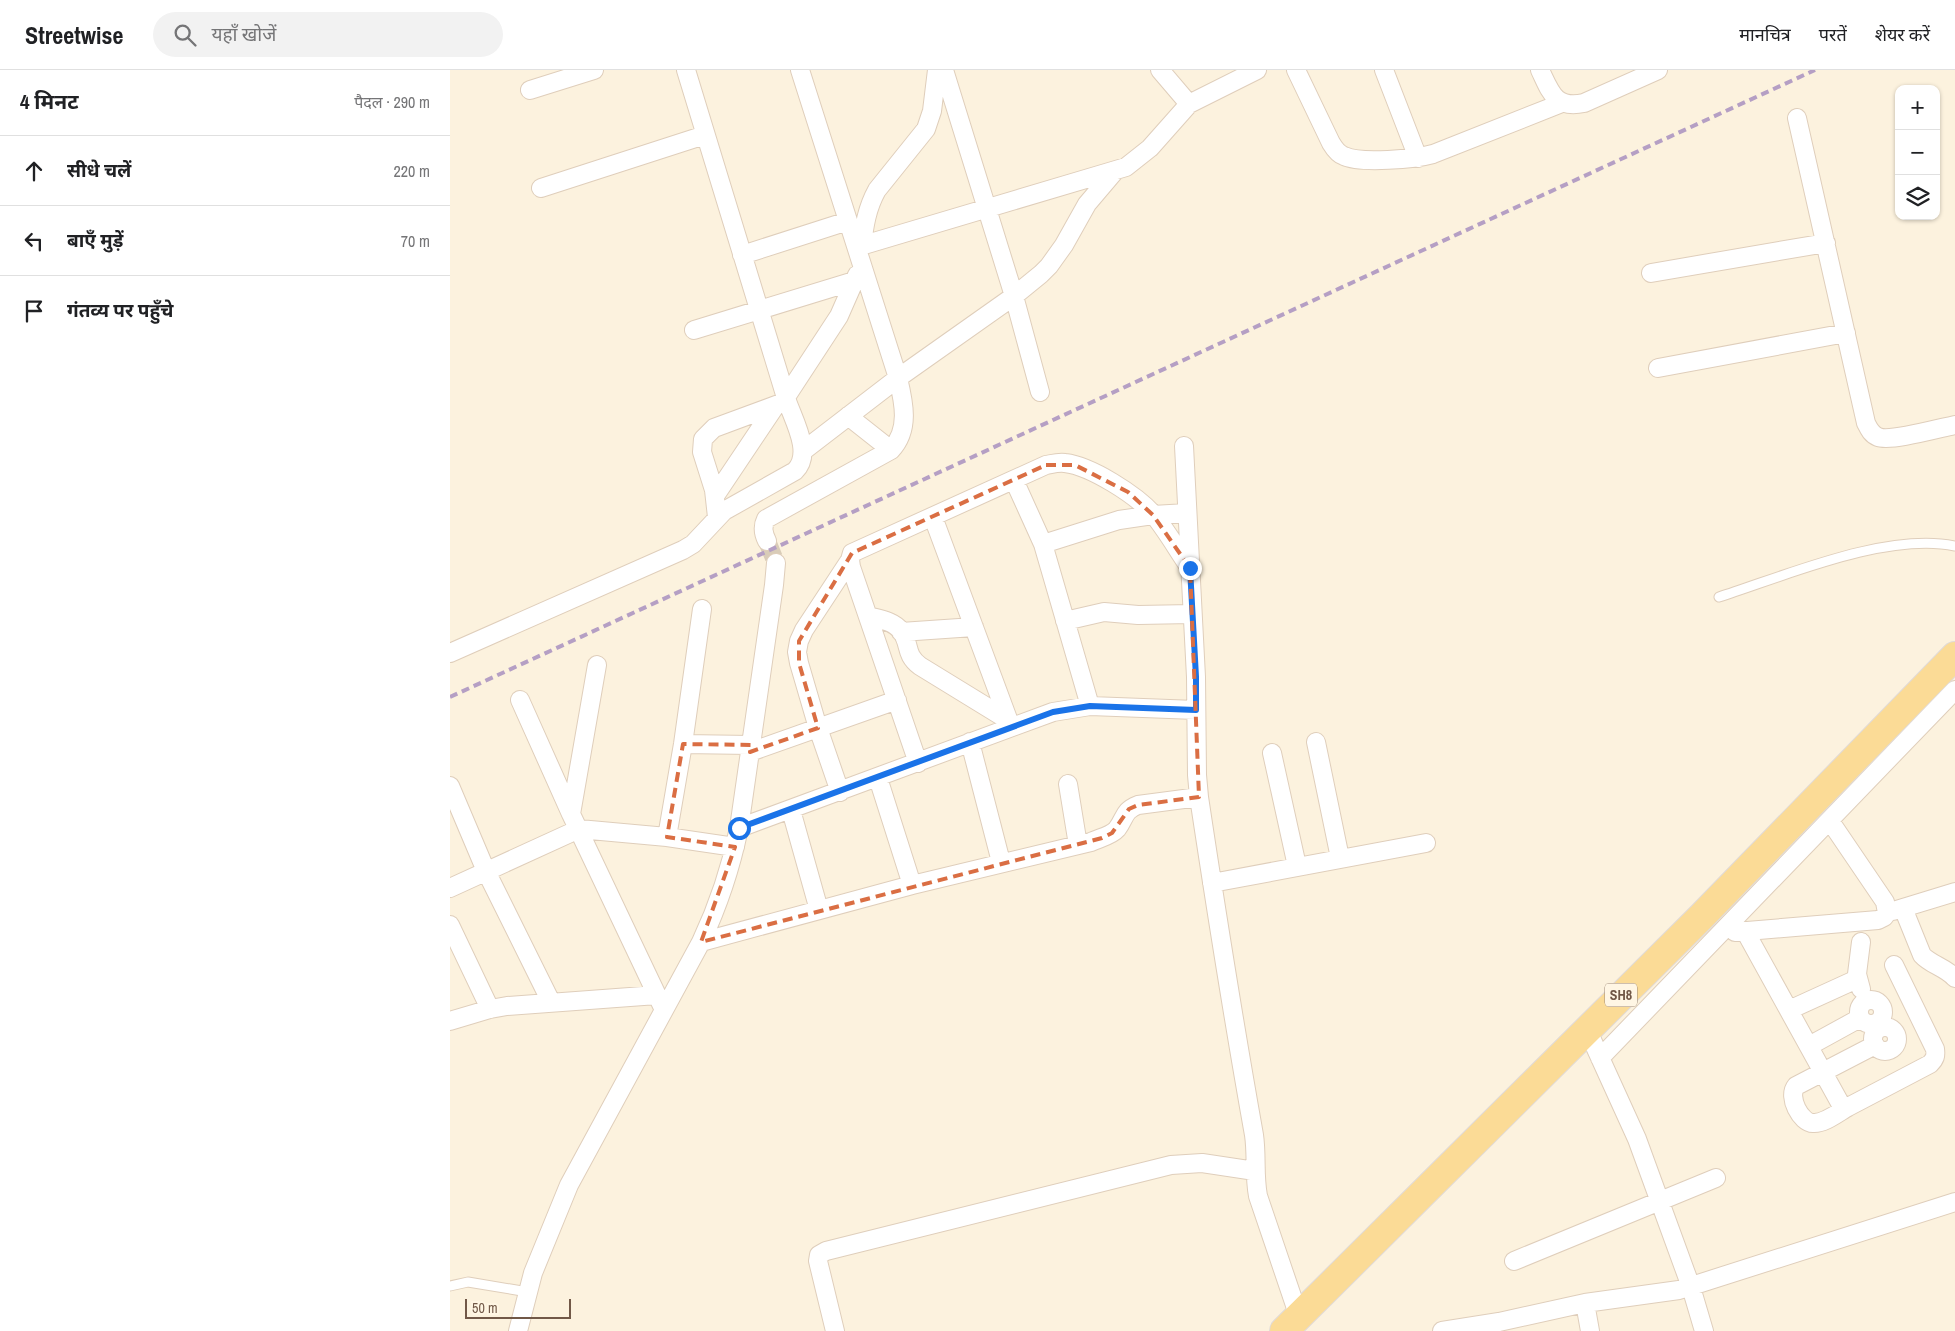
<!DOCTYPE html>
<html lang="hi">
<head>
<meta charset="utf-8">
<style>
  body { margin:0; font-family:"Archivo Narrow","Noto Sans Devanagari",sans-serif; background:#f2f2f2; color:#202124 }
  .controls { position:absolute; right:15px; top:15px; display:grid; overflow:hidden; border-radius:10px; box-shadow:0 1px 4px #0004 }
  .controls button { width:45px; height:45px; display:grid; place-items:center; padding:0; border:0; border-bottom:1px solid #e0e0e0; background:#fff; color:#202124; font:25px sans-serif }
  .scale { position:absolute; left:15px; bottom:12px; width:106px; box-sizing:border-box; padding-left:5px; border:2px solid #715847; border-top:0; font-size:14px; line-height:18px; white-space:nowrap; color:#715847; -webkit-text-stroke:4px #fff6e4; paint-order:stroke }
  .stop { position:absolute; width:15px; height:15px; margin:-11px; border:4px solid #1a73e8; border-radius:50%; background:#fff }
  .stop.end { background:#1a73e8; border-color:#fff; box-shadow:0 1px 5px #0008 }
  .list { margin:0; padding:0; list-style:none }
  h2 { display:flex; justify-content:space-between; align-items:center; height:65px; margin:0; padding:0 20px; font-size:21px }
  h2 small { font-size:16px; font-weight:400; color:#757577 }
  .list li { display:grid; grid-template-columns:32px 1fr auto; gap:15px; align-items:center; box-sizing:border-box; height:70px; padding:0 20px; border-top:1px solid #e0e0e0 }
  .list b { display:block; font-size:19px; white-space:nowrap }
  .list em { font-size:16px; font-style:normal; color:#757577 }
  .icon { flex:none; width:28px; height:28px; fill:none; stroke:currentColor; stroke-width:2; stroke-linecap:round; stroke-linejoin:round }
  .map { position:relative; flex:none; width:1505px; height:1261px; overflow:hidden }
  header { display:flex; align-items:center; gap:30px; box-sizing:border-box; height:70px; padding:0 25px; background:#fff; border-bottom:1px solid #e0e0e0 }
  header strong { font-size:24px }
  nav { display:flex; gap:28px; margin-inline-start:auto; font-size:18px }
  .search { width:350px; height:45px; background:#f2f2f2; display:flex; align-items:center; gap:12px; box-sizing:border-box; padding:0 18px; border-radius:28px; color:#757577; font-size:19px }
  main { display:flex }
  aside { flex:1; background:#fff }
  .map>svg:first-child { display:block }
  .lines { fill:none; stroke-linecap:round; stroke-linejoin:round }
  .street-tunnel { stroke:#d9ccb8; stroke-width:18; stroke-dasharray:18 9; stroke-linecap:butt }
  .lane-casing { stroke:#dfcebb; stroke-width:11 }
  .street-casing { stroke:#dfcebb; stroke-width:20 }
  .primary-casing { stroke:#e0dad7; stroke-width:30 }
  .lane { stroke:#fff; stroke-width:9 }
  .street { stroke:#fff; stroke-width:18 }
  .primary { stroke:#fbdb96; stroke-width:28 }
  .rail { stroke:#b59fc4; stroke-width:4; stroke-dasharray:8 5; stroke-linecap:butt }
  .route { stroke:#1a73e8; stroke-width:6 }
  .marked { fill:none; stroke:#da6e43; stroke-width:4; stroke-dasharray:10 6; stroke-linejoin:round }
  .labels { text-anchor:middle; stroke-width:5; stroke-linejoin:round; paint-order:stroke }
  .shield { fill:#fff6e4; stroke:#9c8776; stroke-width:1 }
  .shield-label { font-size:14px; font-weight:bold; fill:#715847 }
</style>
</head>
<body>
<header>
<strong>Streetwise</strong>
<div class="search"><svg class="icon" aria-label="search" viewBox="0 0 24 24"><circle cx="10" cy="10" r="6"/><path d="M15 15l6 6"/></svg>यहाँ खोजें</div>
<nav><a>मानचित्र</a><a>परतें</a><a>शेयर करें</a></nav>
</header>
<main>
<aside>
<h2>4 मिनट<small>पैदल · 290 m</small></h2>
<ul class="list">
<li><svg class="icon" aria-label="ahead" viewBox="0 0 24 24"><path d="M12 20V5M6 11l6-6 6 6"/></svg><div><b>सीधे चलें</b></div><em>220 m</em></li>
<li><svg class="icon" aria-label="left" viewBox="0 0 24 24"><path d="M17 20v-9H6M10 6l-5 5 5 5"/></svg><div><b>बाएँ मुड़ें</b></div><em>70 m</em></li>
<li><svg class="icon" aria-label="arrive" viewBox="0 0 24 24"><path d="M6 21V4h12l-3 4 3 4H6"/></svg><div><b>गंतव्य पर पहुँचे</b></div></li>
</ul>
</aside>
<div class="map">
<svg width="1505" height="1261" viewBox="0 0 1505 1261">
  <rect width="100%" height="100%" fill="#fcf2de"/>
  <g class="lines">
    <path class="street-tunnel" d="M317,471L326,493"/>
    <defs>
      <path id="lane" d="M1269,527C1335,506 1436,462 1505,476
        M0,1216L18,1212L78,1222"/>
      <path id="street" d="M494,0L564,226L590,322
        M710,0L739,34
        M846,0L881,73C884,78 888,84 894,86C911,94 965,89 983,84L1112,33
        M934,0L968,88
        M1090,0C1101,23 1105,39 1134,33L1208,0
        M80,20L144,0
        M1347,48L1416,353C1419,359 1421,364 1428,367C1440,372 1490,358 1505,355
        M91,118L255,65
        M412,176C414,156 417,138 427,120L476,59L482,41L487,0
        M407,177L676,97L700,78L739,34L807,0
        M292,185L398,151
        M1201,203L1376,173
        M244,260L404,211
        M1208,298L1396,263
        M336,327L389,246L407,205
        M398,346L441,380
        M734,376L746,607L747,705L749,727C766,840 784,953 804,1065C807,1085 804,1105 808,1126L849,1247
        M353,381L448,308L564,226L591,204L599,196L614,175L637,134L665,101
        M564,410L593,474L640,636
        M265,426L326,335
        M267,447L264,420L252,382L253,369L264,358L337,331
        M483,447L561,657
        M317,471C313,463 312,457 316,449L441,380C460,360 454,333 448,308L350,0
        M593,474L669,450L703,445L737,443
        M418,546C429,549 444,551 451,561C461,574 454,584 470,596L558,650
        M615,551L654,542L688,545L742,544
        M451,562L524,557
        M0,583L233,480L243,474L274,441L345,401C363,384 344,351 337,331L236,0
        M70,630L121,744L214,940
        M520,672L551,792
        M866,672L890,788
        M233,674L301,675
        M300,682L447,630
        M822,683L847,796
        M468,693L401,497L400,490L402,483L596,395C602,394 608,392 615,393C641,396 686,425 703,444C717,461 728,481 740,498
        M428,708L462,815
        M618,714L628,775
        M0,716L36,801L101,932
        M390,722L368,658L349,593L347,582L349,571L354,560L400,490
        M341,740L369,840
        M121,744L147,595
        M289,758L603,642L640,636L746,640
        M217,767L233,674L252,539
        M762,813L976,773
        M0,818L129,759L217,767L285,777
        M1453,838L1472,885C1481,895 1495,897 1505,908
        M1443,841L1505,822
        M0,855L40,939
        M1295,861L1390,1033L1398,1037L1480,994C1485,989 1486,986 1485,979L1444,895
        M1285,862L1428,850L1434,847L1437,843L1435,832L1380,751
        M251,872L462,815L641,772C649,768 661,766 667,759C676,747 673,741 688,735L749,727
        M1411,919L1407,904L1411,872
        M1409 942a12 12 0 1 1 24 0a12 12 0 1 1-24 0Z
        M1339,940L1407,909
        M0,951L40,939L57,936L207,925
        M1423 969a12 12 0 1 1 24 0a12 12 0 1 1-24 0Z
        M1137,959L1187,1069L1241,1217L1254,1261
        M1359,976L1410,948
        M1150,988L1505,620
        M1398,1037C1389,1042 1374,1054 1363,1053C1351,1053 1337,1027 1346,1016L1425,975
        M1064,1191L1266,1108
        M1135,1233L1140,1261
        M68,1261L83,1203L119,1115L251,872C268,836 281,797 289,758L324,515L326,493
        M385,1261L368,1191L369,1185L376,1181L721,1095L752,1093L805,1101
        M992,1261L1049,1252L1135,1233L1229,1220L1505,1132"/>
      <path id="primary" d="M834,1261L1252,846L1505,586"/>
    </defs>
    <use href="#lane" class="lane-casing"/>
    <use href="#street" class="street-casing"/>
    <use href="#primary" class="primary-casing"/>
    <use href="#lane" class="lane"/>
    <use href="#street" class="street"/>
    <use href="#primary" class="primary"/>
    <path class="rail" d="M0,627L1365,0"/>
  </g>
  <g class="lines">
    <path class="route" d="M289,758L603,642L640,636L746,640V607L740,498"/>
  </g>
  <path class="marked" d="M596,395H625L678,422L703,445L740,498L749,727L688,735L679,739L662,763L652,768L251,872L285,777L217,767L233,674L301,675L300,682L368,658L349,593V571L402,483Z"/>
  <g class="labels">
    <rect class="shield" x="1155" y="913.5" width="32" height="23" rx="4"/>
    <g class="shield-label">
      <text x="1171" y="930">SH8</text>
    </g>
  </g>
</svg>
<div class="controls">
<button>+</button>
<button>−</button>
<button><svg class="icon" aria-label="layers" viewBox="0 0 24 24"><path d="M12 4l9 5-9 5-9-5zM3 14l9 5 9-5"/></svg></button>
</div>
<div class="scale">50 m</div>
<div class="stop" style="left:289px;top:758px"></div>
<div class="stop end" style="left:740px;top:498px"></div>
</div>
</main>
</body>
</html>
